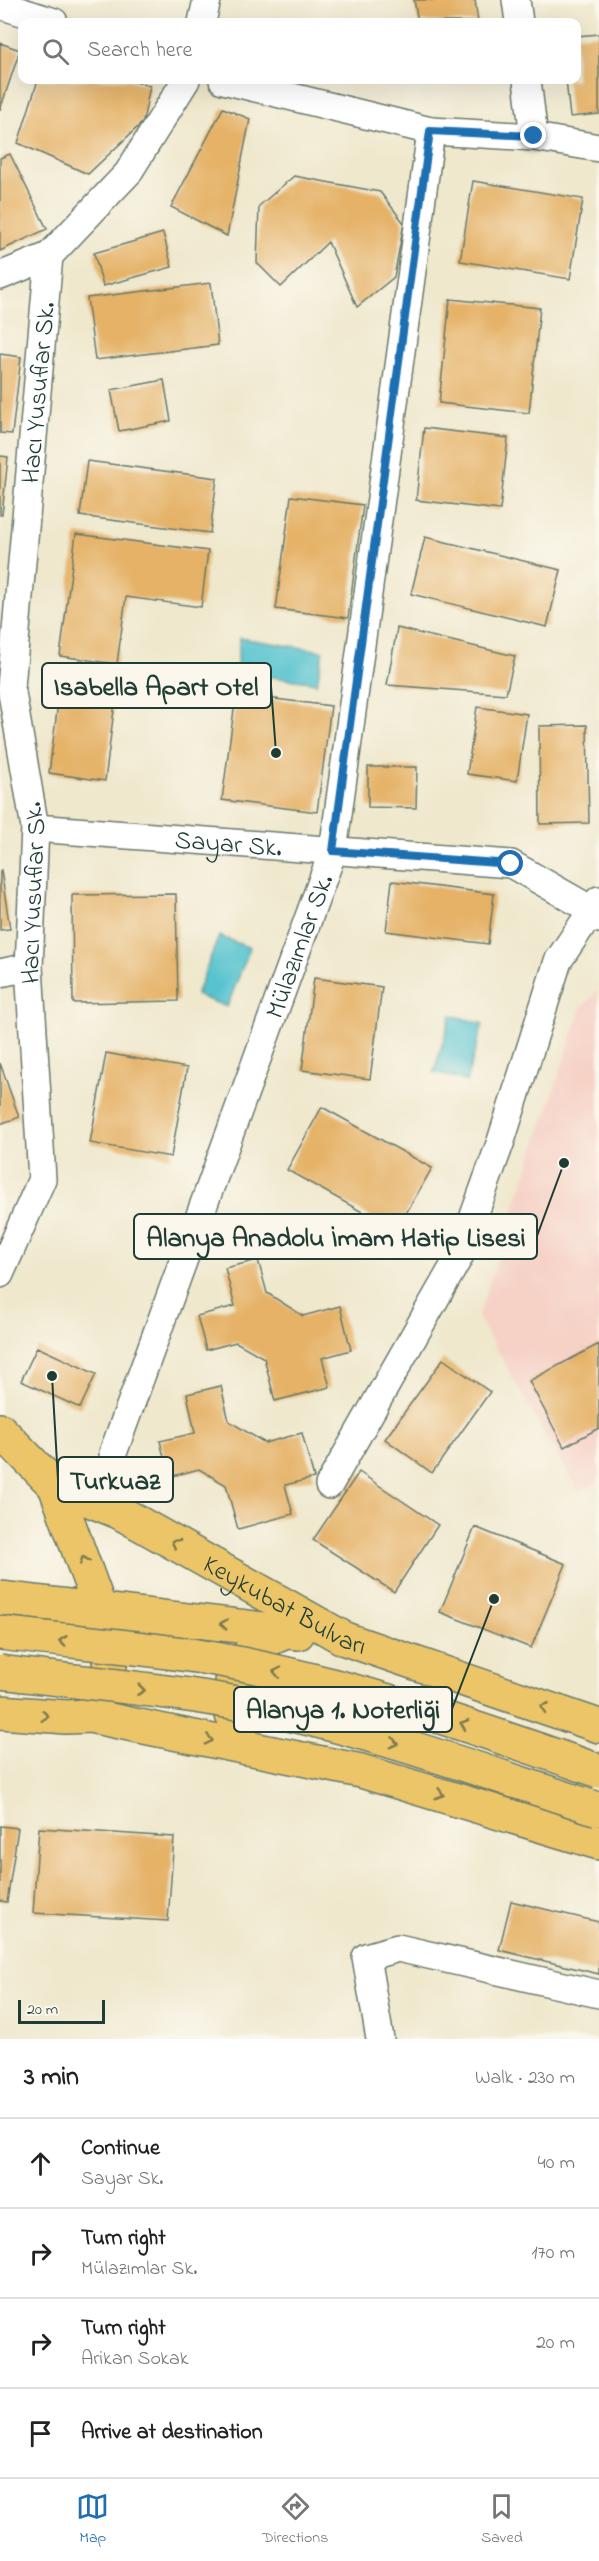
<!DOCTYPE html>
<html lang="en">
<head>
<meta charset="utf-8">
<style>
  body { margin:0; font-family:"Indie Flower",sans-serif; background:#f6f6f6; color:#222 }
  .scale { position:absolute; left:18px; bottom:15px; width:87px; box-sizing:border-box; padding-left:6px; border:3px solid #1f3d34; border-top:0; font-size:16px; line-height:21px; white-space:nowrap; color:#1f3d34; -webkit-text-stroke:4px #fbf7ec; paint-order:stroke }
  .stop { position:absolute; width:18px; height:18px; margin:-14px; border:4px solid #1f6fb2; border-radius:50%; background:#fff }
  .stop.end { background:#1f6fb2; border-color:#fff; box-shadow:0 2px 6px #0008 }
  .list { margin:0; padding:0; list-style:none }
  h2 { display:flex; justify-content:space-between; align-items:center; height:78px; margin:0; padding:0 24px; font-size:26px }
  h2 small { font-size:20px; font-weight:400; color:#767676 }
  .list li { display:grid; grid-template-columns:39px 1fr auto; gap:18px; align-items:center; box-sizing:border-box; height:90px; padding:0 24px; border-top:2px solid #e0e0e0 }
  .list b { display:block; font-size:22px; white-space:nowrap }
  .list p { margin:0; font-size:20px; white-space:nowrap; color:#767676 }
  .list em { font-size:20px; font-style:normal; color:#767676 }
  .icon { flex:none; width:33px; height:33px; fill:none; stroke:currentColor; stroke-width:2; stroke-linecap:round; stroke-linejoin:round }
  .map { position:relative; flex:none; width:599px; height:2039px; overflow:hidden }
  .search { position:absolute; background:#fff; box-shadow:0 6px 24px #0002; left:18px; right:18px; top:18px; height:66px; display:flex; align-items:center; gap:15px; box-sizing:border-box; padding:0 21px; border-radius:12px; color:#767676; font-size:22px }
  .sheet { height:438px; background:#fff }
  nav { display:flex; justify-content:space-around; align-items:center; box-sizing:border-box; height:84px; border-top:2px solid #e0e0e0; background:#fff; font-size:16px; color:#767676 }
  nav a { display:grid; justify-items:center; gap:3px }
  nav .on { color:#1f6fb2 }
  .map>svg:first-child { display:block }
  .built { fill:#f6d1c6 }
  .water { fill:#57c3cf; stroke:#3b8082; stroke-width:1.5 }
  .building { fill:#e5b268 }
  .lines { fill:none; stroke-linecap:round; stroke-linejoin:round }
  .minor-casing { stroke:#68796a; stroke-width:30 }
  .primary-casing { stroke:#68796a; stroke-width:36 }
  .trunk-casing { stroke:#68796a; stroke-width:36 }
  .minor { stroke:#fff; stroke-width:27 }
  .primary { stroke:#ecc569; stroke-width:33 }
  .trunk { stroke:#ecc569; stroke-width:33 }
  .trunk-bridge-casing { stroke:#68796a; stroke-width:36; stroke-linecap:butt }
  .trunk-bridge { stroke:#ecc569; stroke-width:33 }
  .oneway { stroke:#7b7a4c }
  .route { stroke:#1f6fb2; stroke-width:8 }
  .labels { text-anchor:middle; stroke-width:4.5; stroke-linejoin:round; paint-order:stroke }
  .street-label { font-size:26px; fill:#1f3d34; stroke:#fbf7ec }
  .leader { fill:none; stroke:#1f3d34; stroke-width:2 }
  .callout-dot { fill:#1f3d34; stroke:#fbf7ec; stroke-width:2 }
  .callout { fill:#fbf7ec; stroke:#1f3d34; stroke-width:2 }
  .callout-label { font-size:27px; text-anchor:middle; font-weight:bold; fill:#1f3d34 }
</style>
</head>
<body>
<div class="map">
<svg width="599" height="2039" viewBox="0 0 599 2039">
  <rect width="100%" height="100%" fill="#fbf7ec"/>
  <filter id="ink" filterUnits="userSpaceOnUse"><feTurbulence type="fractalNoise" baseFrequency=".0167" numOctaves="2"/><feDisplacementMap in="SourceGraphic" scale="12" xChannelSelector="R" yChannelSelector="G"/><feConvolveMatrix kernelMatrix="1 2 1 2 8 2 1 2 1" color-interpolation-filters="sRGB"/></filter>
  <filter id="wash" filterUnits="userSpaceOnUse"><feTurbulence type="fractalNoise" baseFrequency=".008" numOctaves="4" result="noise"/><feDisplacementMap in="SourceGraphic" scale="24" xChannelSelector="R" yChannelSelector="G"/><feGaussianBlur stdDeviation="1.35" result="paint"/><feColorMatrix in="noise" values="0 0 0 0 0 0 0 0 0 0 0 0 0 0 0 0 0 1.4 0 .05"/><feComposite in="paint" operator="in"/></filter>
  <g filter="url(#wash)">
    <rect width="100%" height="100%" fill="#efe8cd"/>
    <path class="built" d="M599,989V1482L578,1492L478,1317L581,1008Z"/>
    <path class="water" d="M240,638L323,651L317,683L236,672Z
      M219,936L250,948L227,1007L196,995Z
      M451,1015L483,1024L466,1081L434,1072Z"/>
    <g id="blocks">
      <path class="building" d="M414,0H475L478,22H418Z
        M599,34V114L570,117L566,80H576V36Z
        M0,43L20,50L0,110Z
        M38,80H130L150,86L143,122L88,174L18,143Z
        M419,80H438V81L425,83Z
        M223,108L250,119L227,236L171,207Z
        M10,154L47,229L0,251V158Z
        M294,176L380,192L404,223L394,277L357,307L328,242L281,287L257,263L259,206Z
        M473,181L583,199L570,279L460,261Z
        M163,233L172,267L103,286L94,253Z
        M211,283L218,345L95,360L87,298Z
        M450,299L540,308L529,413L439,403Z
        M0,354L21,357L12,434L0,433Z
        M164,380L171,421L119,431L111,390Z
        M424,428L508,438L500,510L416,500Z
        M0,456L8,457L2,515H0Z
        M87,461L217,478L210,533L80,516Z
        M291,496L363,505L348,618L276,609Z
        M76,534L208,551L201,607L126,597L117,664L60,656Z
        M425,537L561,570L547,627L411,594Z
        M397,628L515,656L506,694L387,685Z
        M236,694L331,706L317,812L222,800Z
        M59,695L115,702L105,781L49,773Z
        M477,707L527,714L517,781L467,774Z
        M587,725L589,823L540,824L539,726Z
        M368,767H417L416,808L368,807Z
        M1,870L10,929L0,930V871Z
        M392,881L494,894L488,944L386,931Z
        M176,894L178,1001L73,1003L72,895Z
        M314,978L382,987L370,1079L302,1070Z
        M106,1053L187,1068L171,1157L90,1143Z
        M0,1063L19,1117L0,1124Z
        M322,1107L432,1168L396,1231L287,1170Z
        M258,1260L267,1293L303,1316L340,1306L351,1350L322,1358L330,1387L275,1401L264,1358L236,1342L206,1350L197,1316L235,1306L225,1268Z
        M599,1344V1428L564,1447L529,1381Z
        M37,1347L96,1374L80,1408L21,1381Z
        M443,1359L490,1392L432,1473L385,1439Z
        M221,1386L229,1421L265,1443L302,1433L314,1478L285,1485L293,1514L238,1529L226,1485L199,1469L169,1477L160,1441L195,1433L187,1394Z
        M359,1472L438,1525L394,1592L313,1540Z
        M475,1527L566,1564L531,1648L440,1612Z
        M0,1826L18,1828L7,1902L0,1901Z
        M39,1828L174,1837L168,1921L33,1913Z
        M511,1901L599,1922V1974L499,1950Z"/>
    </g>
  </g>
  <g filter="url(#ink)">
    <use href="#blocks" fill-opacity="0" stroke="#68796a" stroke-width="1.5"/>
    <g class="lines">
      <defs>
        <g id="minor">
          <path d="M516,0L519,22"/>
          <path d="M0,5L54,22"/>
          <path d="M202,22L207,0"/>
          <path d="M223,80L431,131L534,137L599,148"/>
          <path d="M527,80L534,137"/>
          <path d="M0,276L49,256L128,173L186,80"/>
          <path id="s1" d="M35,828L511,864L590,909L599,919"/>
          <path d="M0,973L29,967"/>
          <path id="s2" d="M0,1274L42,1179L29,967L35,828L11,687L49,256"/>
          <path id="s3" d="M113,1453L333,851L431,131"/>
          <path d="M329,1485L459,1257L501,1141L558,961L599,900"/>
          <path d="M380,2039L366,1957L398,1948L599,1994"/>
        </g>
        <path id="primary" d="M0,1598L298,1633"/>
        <g id="trunk">
          <path id="s4" d="M0,1430L55,1486L119,1512L345,1639L599,1726"/>
          <path d="M55,1486L100,1609L110,1666L93,1709"/>
          <path d="M0,1712L66,1717L90,1716L361,1771L599,1843"/>
          <path d="M246,1748L232,1715V1681L254,1646L286,1632"/>
        </g>
      </defs>
      <use href="#minor" class="minor-casing"/>
      <use href="#primary" class="primary-casing"/>
      <use href="#trunk" class="trunk-casing"/>
      <use href="#minor" class="minor"/>
      <use href="#primary" class="primary"/>
      <use href="#trunk" class="trunk"/>
      <defs>
        <path id="trunk-bridge" d="M0,1633C73,1642 148,1647 221,1660C351,1684 474,1727 599,1771
          M0,1672C69,1681 139,1687 208,1698C341,1719 470,1767 598,1809"/>
      </defs>
      <use href="#trunk-bridge" class="trunk-bridge-casing"/>
      <use href="#trunk-bridge" class="trunk-bridge"/>
    </g>
    <defs><path id="oneway-chevron" d="M-2-3.5L2.5 0L-2 3.5" fill="none" stroke-width="1.6" stroke-linecap="round" stroke-linejoin="round" transform="scale(1.5)"/></defs>
    <g class="oneway">
      <use href="#oneway-chevron" transform="translate(175 1543) rotate(-151)"/>
      <use href="#oneway-chevron" transform="translate(84 1560) rotate(-109)"/>
      <use href="#oneway-chevron" transform="translate(224 1624) rotate(-173)"/>
      <use href="#oneway-chevron" transform="translate(63 1641) rotate(-173)"/>
      <use href="#oneway-chevron" transform="translate(277 1672) rotate(-168)"/>
      <use href="#oneway-chevron" transform="translate(141 1690) rotate(7)"/>
      <use href="#oneway-chevron" transform="translate(544 1707) rotate(-161)"/>
      <use href="#oneway-chevron" transform="translate(45 1716) rotate(5)"/>
      <use href="#oneway-chevron" transform="translate(464 1724) rotate(-161)"/>
      <use href="#oneway-chevron" transform="translate(209 1740) rotate(12)"/>
      <use href="#oneway-chevron" transform="translate(394 1743) rotate(15)"/>
      <use href="#oneway-chevron" transform="translate(440 1794) rotate(16)"/>
    </g>
  </g>
  <g class="lines" filter="url(#ink)">
    <path class="route" d="M511,864L333,851L430,131L534,136"/>
  </g>
  <g class="labels">
    <g class="street-label">
      <text dy="9" stroke="none"><textPath href="#s2" startOffset="894">Hacı Yusuflar Sk.</textPath></text>
      <text dy="9" stroke="none"><textPath href="#s1" startOffset="194">Sayar Sk.</textPath></text>
      <text dy="9" stroke="none"><textPath href="#s2" startOffset="390">Hacı Yusuflar Sk.</textPath></text>
      <text dy="9" stroke="none"><textPath href="#s3" startOffset="540">Mülazımlar Sk.</textPath></text>
      <text dy="9" stroke="none"><textPath href="#s4" startOffset="338">Keykubat Bulvarı</textPath></text>
    </g>
  </g>
  <path class="leader" d="M276 753L271 686M564 1163L537 1236M52 1376L58 1480M494 1599L452 1709"/>
  <g class="callout-dot">
    <circle cx="276" cy="753" r="6"/>
    <circle cx="564" cy="1163" r="6"/>
    <circle cx="52" cy="1376" r="6"/>
    <circle cx="494" cy="1599" r="6"/>
  </g>
  <g class="callout">
    <rect x="42" y="663" width="229" height="45" rx="6"/>
    <rect x="134" y="1214" width="403" height="45" rx="6"/>
    <rect x="58" y="1457" width="115" height="45" rx="6"/>
    <rect x="234" y="1687" width="218" height="45" rx="6"/>
  </g>
  <g class="callout-label">
    <text x="156" y="695">Isabella Apart Otel</text>
    <text x="336" y="1246">Alanya Anadolu İmam Hatip Lisesi</text>
    <text x="115" y="1489">Turkuaz</text>
    <text x="343" y="1718">Alanya 1. Noterliği</text>
  </g>
</svg>
<div class="scale">20 m</div>
<div class="stop" style="left:511px;top:864px"></div>
<div class="stop end" style="left:534px;top:136px"></div>
<div class="search"><svg class="icon" aria-label="search" viewBox="0 0 24 24"><circle cx="10" cy="10" r="6"/><path d="M15 15l6 6"/></svg>Search here</div>
</div>
<section class="sheet">
<h2>3 min<small>Walk · 230 m</small></h2>
<ul class="list">
<li><svg class="icon" aria-label="ahead" viewBox="0 0 24 24"><path d="M12 20V5M6 11l6-6 6 6"/></svg><div><b>Continue</b><p>Sayar Sk.</p></div><em>40 m</em></li>
<li><svg class="icon" aria-label="right" viewBox="0 0 24 24"><path d="M7 20v-9h11M14 6l5 5-5 5"/></svg><div><b>Turn right</b><p>Mülazımlar Sk.</p></div><em>170 m</em></li>
<li><svg class="icon" aria-label="right" viewBox="0 0 24 24"><path d="M7 20v-9h11M14 6l5 5-5 5"/></svg><div><b>Turn right</b><p>Arikan Sokak</p></div><em>20 m</em></li>
<li><svg class="icon" aria-label="arrive" viewBox="0 0 24 24"><path d="M6 21V4h12l-3 4 3 4H6"/></svg><div><b>Arrive at destination</b></div></li>
</ul>
</section>
<nav>
<a class="on"><svg class="icon" aria-label="map" viewBox="0 0 24 24"><path d="M3 6l6-2 6 2 6-2v14l-6 2-6-2-6 2zM9 4v14M15 6v14"/></svg>Map</a>
<a><svg class="icon" aria-label="directions" viewBox="0 0 24 24"><path d="M12 3l9 9-9 9-9-9zM9 14v-3h6M13 9l2 2-2 2"/></svg>Directions</a>
<a><svg class="icon" aria-label="saved" viewBox="0 0 24 24"><path d="M7 4h10v16l-5-4-5 4z"/></svg>Saved</a>
</nav>
</body>
</html>
